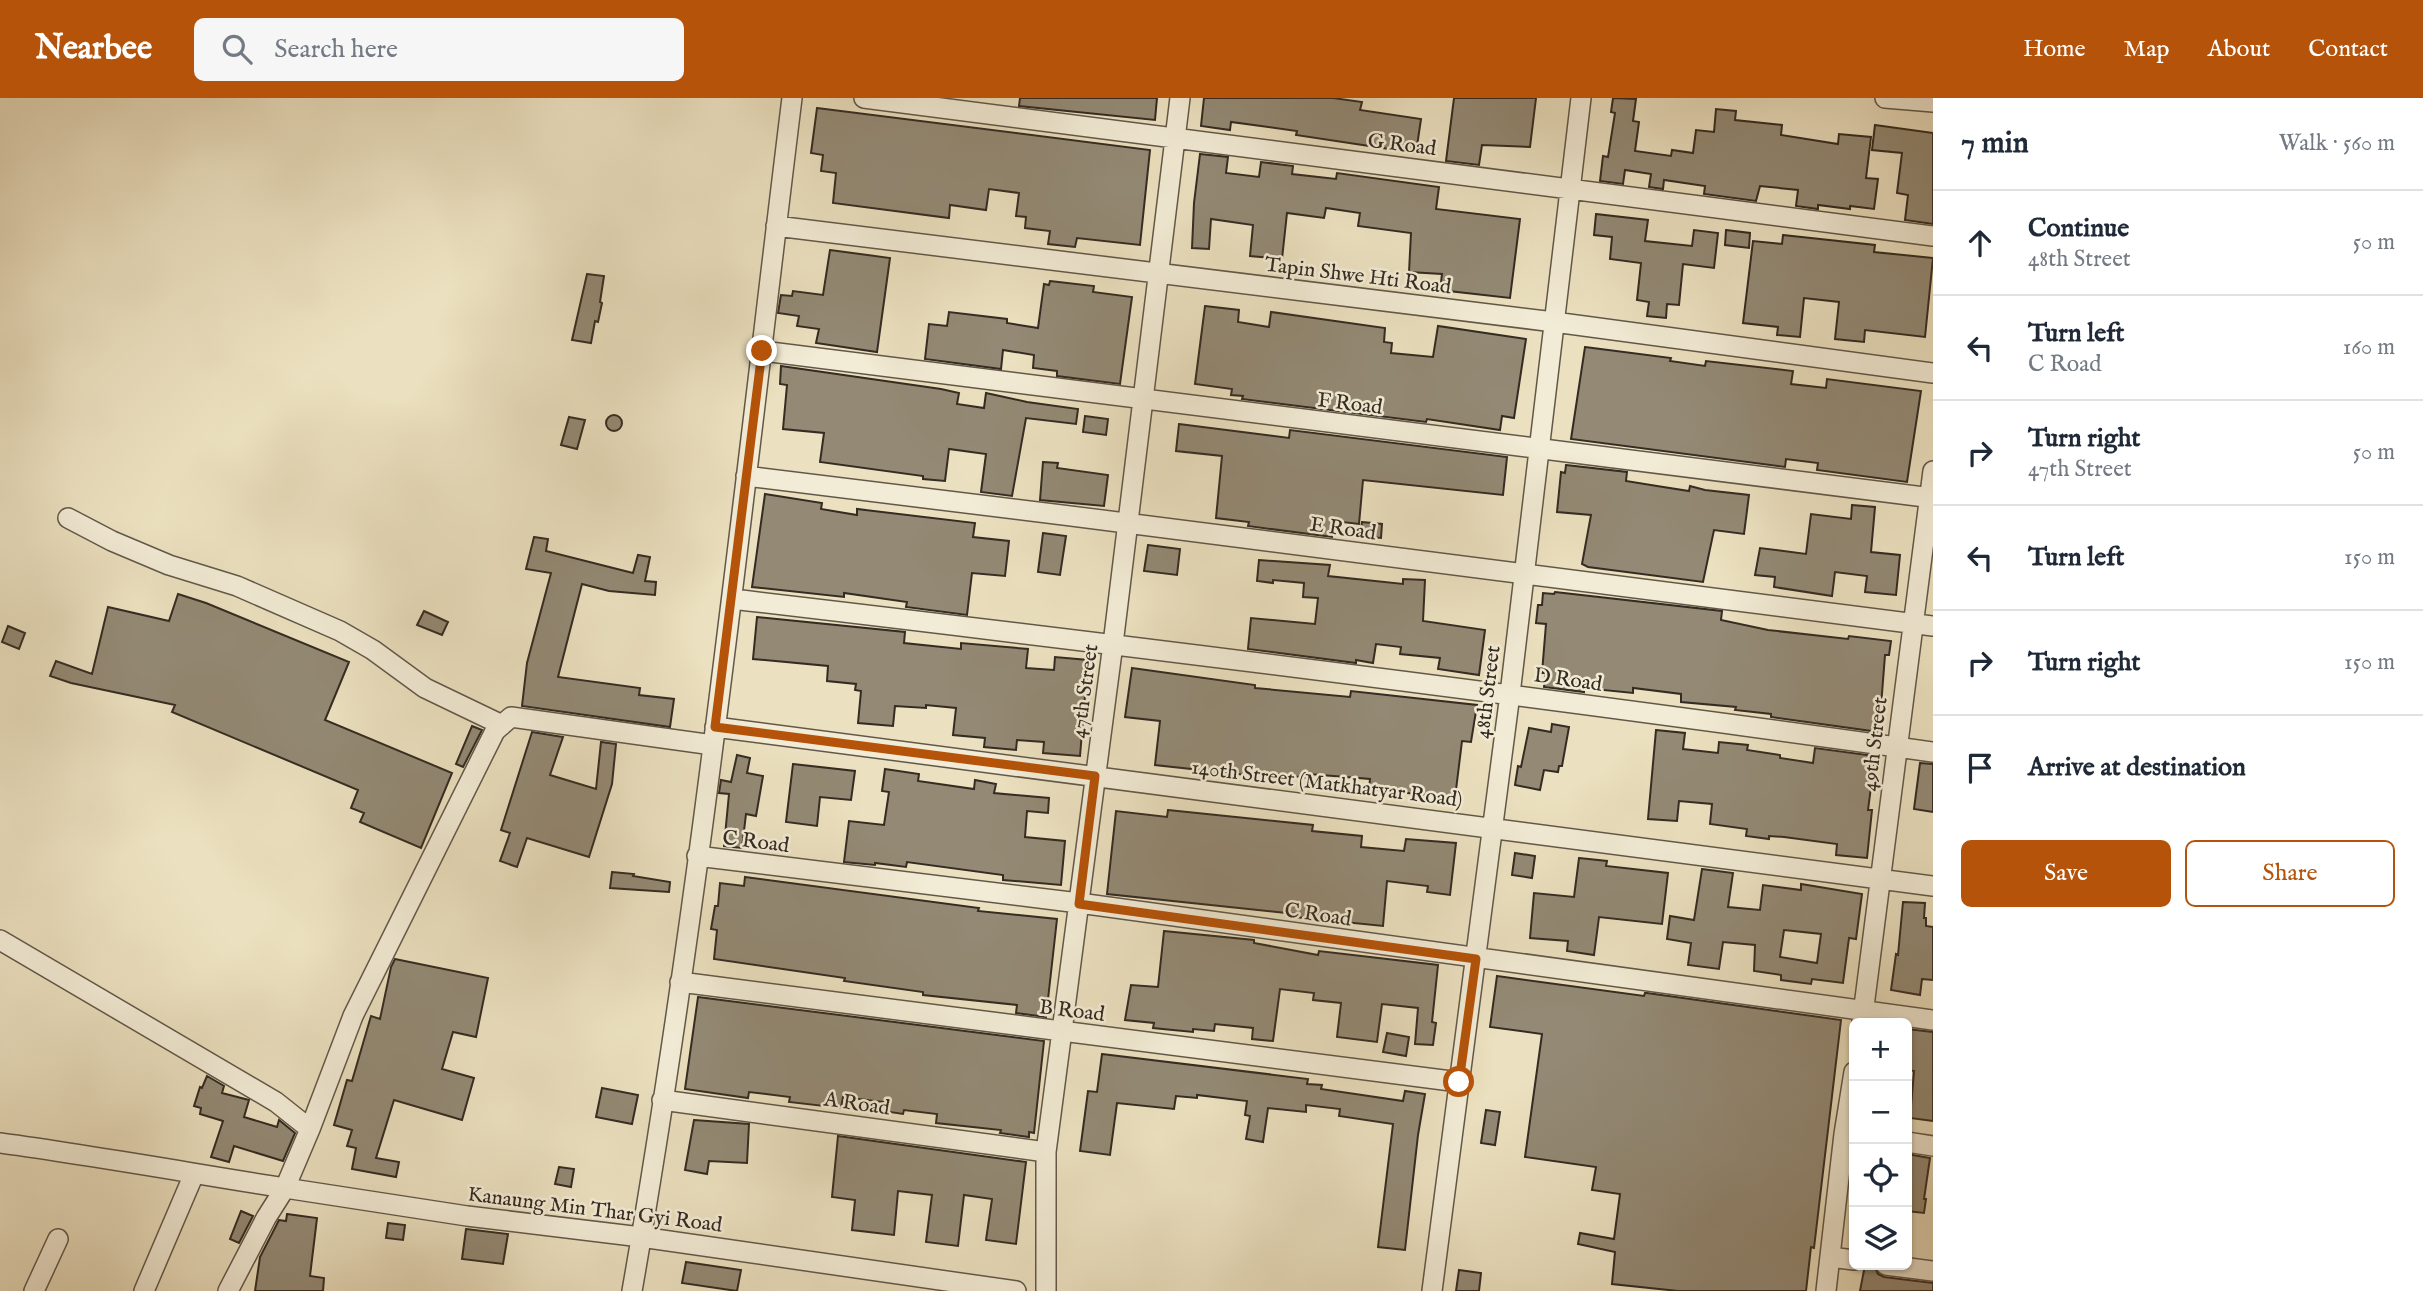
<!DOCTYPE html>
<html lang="en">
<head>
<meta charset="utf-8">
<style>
  body { margin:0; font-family:"IM FELL English",serif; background:#f6f6f7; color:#1f2937 }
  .controls { position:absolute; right:21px; bottom:21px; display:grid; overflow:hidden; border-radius:10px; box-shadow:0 2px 5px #0004 }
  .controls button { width:63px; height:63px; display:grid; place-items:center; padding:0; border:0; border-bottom:2px solid #e0e1e3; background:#fff; color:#1f2937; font:35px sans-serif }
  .stop { position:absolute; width:21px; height:21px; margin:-16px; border:5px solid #b45309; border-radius:50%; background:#fff }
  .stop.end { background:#b45309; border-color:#fff; box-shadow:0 2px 7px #0008 }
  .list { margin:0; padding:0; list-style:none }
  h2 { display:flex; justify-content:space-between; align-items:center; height:91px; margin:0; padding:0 28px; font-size:30px }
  h2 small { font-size:23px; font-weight:400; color:#747a83 }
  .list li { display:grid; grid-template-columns:46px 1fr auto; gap:21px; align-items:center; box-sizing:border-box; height:105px; padding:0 28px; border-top:2px solid #e0e1e3 }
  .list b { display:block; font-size:26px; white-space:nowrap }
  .list p { margin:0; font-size:23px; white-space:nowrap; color:#747a83 }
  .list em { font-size:23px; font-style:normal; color:#747a83 }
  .actions { display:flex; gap:14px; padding:21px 28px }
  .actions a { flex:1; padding:16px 0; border:2px solid #b45309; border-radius:10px; text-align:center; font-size:24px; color:#b45309 }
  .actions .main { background:#b45309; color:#fff }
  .icon { flex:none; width:38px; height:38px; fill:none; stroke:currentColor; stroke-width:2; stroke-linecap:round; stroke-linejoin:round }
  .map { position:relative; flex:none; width:1933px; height:1193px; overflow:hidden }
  header { display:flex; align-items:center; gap:42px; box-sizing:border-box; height:98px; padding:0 35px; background:#b45309; color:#fff }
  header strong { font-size:33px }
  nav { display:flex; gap:38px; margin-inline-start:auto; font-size:24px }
  .search { width:490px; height:63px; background:#f6f6f7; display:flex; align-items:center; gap:18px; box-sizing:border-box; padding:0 24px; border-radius:10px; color:#747a83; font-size:26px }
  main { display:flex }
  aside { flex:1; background:#fff }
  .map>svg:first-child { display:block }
  .building { fill:#938974; stroke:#342b22; stroke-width:2; fill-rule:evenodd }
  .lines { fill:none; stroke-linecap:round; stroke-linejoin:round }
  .street-casing { stroke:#625849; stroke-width:22 }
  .street { stroke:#f2ebd5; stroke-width:19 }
  .route { stroke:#b45309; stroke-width:9 }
  .labels { text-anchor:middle; stroke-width:5; stroke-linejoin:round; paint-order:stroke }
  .street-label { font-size:21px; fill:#342b22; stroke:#f2ebd5 }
</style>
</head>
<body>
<header>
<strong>Nearbee</strong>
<div class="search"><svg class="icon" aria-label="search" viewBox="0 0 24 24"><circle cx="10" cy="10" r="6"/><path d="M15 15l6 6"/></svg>Search here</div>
<nav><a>Home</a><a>Map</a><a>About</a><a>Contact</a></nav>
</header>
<main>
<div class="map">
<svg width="1933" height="1193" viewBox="0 0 1933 1193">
  <rect width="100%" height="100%" fill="#ebe0bf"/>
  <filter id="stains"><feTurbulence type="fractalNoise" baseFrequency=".00286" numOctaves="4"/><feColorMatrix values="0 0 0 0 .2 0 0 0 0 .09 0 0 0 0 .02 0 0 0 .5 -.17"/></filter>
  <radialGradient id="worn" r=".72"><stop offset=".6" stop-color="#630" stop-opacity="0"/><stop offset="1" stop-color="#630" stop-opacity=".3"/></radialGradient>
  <path class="building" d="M1020,0H1157L1155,22L1019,8Z
    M1204,0H1333L1362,4L1360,12L1421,21L1416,55L1296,37L1297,33L1231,24L1230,32L1201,28Z
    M1454,0H1536L1530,49L1482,47L1479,67L1446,63Z
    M1613,0L1636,1L1633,23L1639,24L1635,53L1671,58L1672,52L1693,55L1696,32L1714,34L1716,11L1736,13L1735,22L1782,27L1781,37L1838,46L1839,36L1871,39L1866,80L1878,81L1874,111L1850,108V111L1818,107V111L1796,108L1798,92L1760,88L1756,103L1704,96L1705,88L1664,82L1663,91L1649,89L1651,76L1625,72L1623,86L1600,83L1603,58L1608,59L1615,15L1611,14Z
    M817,10L1150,52L1140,147L1077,140L1075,149L1048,146L1050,133L1025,130L1026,119L1016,118L1019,95L989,91L986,112L950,107L949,120L833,105L836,75L821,73L823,57L811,55Z
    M1875,27L1933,35V126L1905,122L1908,97L1897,95L1902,55L1872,52Z
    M1200,56L1228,59L1226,75L1259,79L1261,64L1293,68L1292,76L1336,81L1337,75L1439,89L1436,111L1520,121L1510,200L1440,192L1442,176L1409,174L1411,135L1358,128L1360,115L1326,110L1324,120L1287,115L1282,161L1250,158L1253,127L1211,121L1209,151L1192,150L1194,105Z
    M1596,116L1648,122L1645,143L1692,148L1694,132L1718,135L1714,170L1683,166L1679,207L1667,206L1666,220L1647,218L1649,204L1637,202L1641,165L1610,161L1612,139L1594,137Z
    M1726,132L1750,135L1749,150L1725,147Z
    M1783,137L1875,147L1874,154L1933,160L1925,239L1865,232L1864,244L1835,241L1839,204L1804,200L1800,239L1777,237L1778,229L1743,225L1753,143L1782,146Z
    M830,152L890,160L877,254L816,245L819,231L797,228L799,218L778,215L781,197L792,198L793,193L823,197Z
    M587,176L604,178L600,204L602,205L598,224L595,223L591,245L572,242Z
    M1050,183L1094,188L1093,194L1132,199L1120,286L1057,278V273L1033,270L1034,257L1003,252L1001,271L925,261L929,226L947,228L949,214L1007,221V225L1038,230L1044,186L1049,187Z
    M1205,208L1239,212L1238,224L1269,229L1271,214L1385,230L1384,244L1392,245L1391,255L1433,259L1438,228L1526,241L1514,320L1502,318L1500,332L1427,321L1426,324L1242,301L1243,298L1231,297L1232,291L1195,286Z
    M1585,249L1671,260L1670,263L1705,268L1706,263L1793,273L1791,286L1826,290L1827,281L1921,293L1907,384L1817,372L1818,365L1786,361L1785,369L1571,341Z
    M781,268L941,291L959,295L957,306L984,310L986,295L1027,304L1078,311L1076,326L1026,320L1012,398L981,394L986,356L949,351L945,383L923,381V378L820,364L824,335L783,331L787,287L780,286Z
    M606 325a8 8 0 1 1 16 0a8 8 0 1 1-16 0Z
    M1085,318L1108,321L1106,337L1083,334Z
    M569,319L585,322L577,351L561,347Z
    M1179,326L1289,340L1290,332L1507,359L1503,397L1363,382L1359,426L1334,423L1332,439L1248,428L1249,424L1216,420L1222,358L1176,353Z
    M1043,364L1058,365L1057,370L1108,377L1104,408L1040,402Z
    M1566,367L1627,374L1626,383L1657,388L1689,393L1690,388L1705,392L1749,397L1744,436L1714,432L1703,484L1588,469L1582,466L1591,417L1557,414L1561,374L1565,375Z
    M765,396L822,405L821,411L857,417V411L975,425L973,439L1009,443L1005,478L972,475L967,517L906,509L907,504L844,495V499L752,489Z
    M1852,407L1875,409L1871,454L1900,457L1896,497L1865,494L1867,478L1835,474L1832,498L1774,489L1775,479L1755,477L1760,450L1806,456L1811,416L1851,421Z
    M1362,424L1382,426L1381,440L1360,438Z
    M1043,435L1066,438L1060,477L1038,474Z
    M534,439L548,441L546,453L633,475L638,457L650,459L645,483L656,484L655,497L609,493L582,486L558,579L640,590L639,597L674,601L670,629L522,608L527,565L551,475L526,471Z
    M1148,447L1180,451L1177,477L1144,473Z
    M1259,462L1330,467L1328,478L1403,486V481L1425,482L1423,523L1485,532L1479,577L1438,571L1440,560L1400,556L1401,549L1376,546L1373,565L1356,562V565L1248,551L1251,520L1315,526L1318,500L1303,499L1304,485L1273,482V485L1257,483Z
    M1555,494L1722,513L1721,522L1768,532L1848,541L1849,538L1891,543L1889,557H1885L1879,634L1771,619V616L1735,612L1736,609L1681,604V596L1633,590V595L1584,590V594L1544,589L1546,575H1542L1546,526L1536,525L1538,507H1542L1543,495L1554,496Z
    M178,496L206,505L349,564L325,622L452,675L421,750L360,724L364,715L351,710L358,692L172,614L175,607L71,585L50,578L56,563L92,576L108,509L169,523Z
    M424,513L448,524L442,537L417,527Z
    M757,519L905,534L904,545L961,551V545L1028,551L1026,570L1054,572L1055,559L1088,562L1080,658L1043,655L1044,644L1017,642L1016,652L984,649L985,640L953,637L956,610L926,607V610L895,608L893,628L858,625L861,593L855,592L856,586L827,583L828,568L753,561Z
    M8,528L25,535L19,551L2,544Z
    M1132,570L1255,587V590L1350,599L1351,593L1477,607L1471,644L1462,643L1455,700L1369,691L1370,681L1309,676L1308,680L1247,672L1246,677L1155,667L1160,623L1125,619Z
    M1552,626L1569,629L1562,668H1559L1558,674L1544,672L1540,692L1515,687L1518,668L1521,669L1529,630L1551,634Z
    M472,628L482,632L463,669L456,666Z
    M1656,632L1685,635L1683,651L1718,655L1719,644L1748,647L1747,652L1780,657V660L1813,665L1815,650L1875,658L1868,712H1872L1867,760L1836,757L1837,746L1784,739L1769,738V741L1746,738L1747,731L1710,726L1712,706L1679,703L1677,723L1648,721Z
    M532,634L563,639L550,677L596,691L601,644L616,646L612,686L589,759L527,740L517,769L500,763L510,735L501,732Z
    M737,657L750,660L747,675L763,678L756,718L746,716L742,750L724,748L729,696L719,695L721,682L731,684Z
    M1920,665L1933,666V714L1914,711Z
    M793,666L855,673L851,702L820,699L817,728L786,724Z
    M885,671L919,676L918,683L974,691L975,682L996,686L994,695L1049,700L1048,715L1027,713L1025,739L1065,743L1061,787L1003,782V777L907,764L906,769L875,765V767L844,764L849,723L884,727L889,694L882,693Z
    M1168,712L1313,727L1312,733L1362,738L1361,749L1404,753L1406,741L1456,745L1450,797L1427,794L1428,788L1387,783L1383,828L1295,819V816L1107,796L1116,713L1167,719Z
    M1515,755L1535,758L1532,780L1512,777Z
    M1579,760L1607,763L1606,768L1668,775L1662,826L1599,819L1594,857L1567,853L1568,843L1530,840L1534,795L1574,799Z
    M1702,771L1733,775L1728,809L1760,812L1763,787L1801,792V786L1862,796L1856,841L1849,840L1843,885L1812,881L1811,886L1781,882V877L1754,873L1755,847L1723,844L1719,871L1688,867L1691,845L1667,841L1670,818L1694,822ZM1784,832L1821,836L1817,865L1780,859Z
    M612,774L634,776L633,778L670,784L669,794L610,790Z
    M745,779L979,810L978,813L1057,821L1046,919L1016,915L1017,907L923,897V894L844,883L845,880L714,861L717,832L711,831L715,808H718L720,785L744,788Z
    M1903,804L1925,805L1924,820H1926V828L1933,829V882L1922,881L1920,897L1891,892L1896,856L1898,857Z
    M1164,833L1254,842V845L1318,857L1319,853L1438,867L1432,924L1436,925L1433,947L1415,946L1418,910L1382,906L1377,944L1337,939L1341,905L1313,902L1314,895L1280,891L1273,943L1252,941L1253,930L1215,926L1214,933L1193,931V934L1153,930L1154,925L1125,922L1131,887L1158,889Z
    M395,861L488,880L476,939L453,934L442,971L474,980L462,1022L394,1002L376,1060L399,1064L396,1079L352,1071L356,1050L347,1048L352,1032L334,1027L347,982L352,983L371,918L380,921L391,869Z
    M1497,878L1644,898L1645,895H1647L1841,922L1814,1150L1811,1149L1806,1193H1678L1612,1186L1615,1154L1578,1146L1580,1135L1614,1141L1620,1096L1592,1092L1596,1069L1525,1059L1542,936L1490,929Z
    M698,899L1044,943L1034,1035L1029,1034V1039L1000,1035L1001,1032L936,1025L937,1016L904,1012L903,1016L883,1013L884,1004L843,999L841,1010L789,1004L790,999L749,994L748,1000L685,991Z
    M1907,931L1933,934V1023L1910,1020L1914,973L1907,972Z
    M1387,935L1409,939L1406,958L1383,954Z
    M1102,956L1308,981L1307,986L1322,987L1321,991L1403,1003L1405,993L1425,996L1418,1037L1405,1152L1378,1149L1393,1026L1339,1018L1340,1011L1306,1007V1014L1268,1010L1263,1044L1246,1041L1250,1018L1245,1017L1247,1003L1197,997V1000L1176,998L1174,1011L1117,1005L1110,1057L1080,1053L1088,993L1097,994Z
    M207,978L224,988L222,995L249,1002L244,1019L277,1029L279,1022L295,1035L283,1063L234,1048L229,1064L211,1059L223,1023L200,1016L201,1010L194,1008L200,989L202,990Z
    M602,990L638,997L632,1026L596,1019Z
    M1486,1012L1500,1014L1495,1047L1481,1045Z
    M694,1022L749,1026L747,1065L709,1063L707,1076L685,1072Z
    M838,1038L1026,1064L1016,1146L986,1142L992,1101L964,1097L958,1148L926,1144L932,1097L898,1093L894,1137L852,1132L855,1102L832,1099Z
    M1907,1056L1930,1060L1924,1101H1926L1924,1115L1907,1113L1909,1092H1907Z
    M559,1069L574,1071L571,1089L555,1086Z
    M241,1113L253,1118L239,1145L230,1141Z
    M287,1116L317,1120L310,1178L324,1180L323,1193H255L260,1159L279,1122L286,1123Z
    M388,1125L405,1127L403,1142L386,1140Z
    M466,1131L508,1136L503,1166L462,1161Z
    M686,1164L741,1172L737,1193L682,1185Z
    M1865,1167H1874L1878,1176L1884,1179L1933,1185V1193H1860Z
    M1459,1172L1481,1175L1479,1193H1456Z"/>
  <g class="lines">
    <defs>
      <path id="street" d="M864,0L1933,138
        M1885,0L1933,4
        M776,128L1554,224L1933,275
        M762,253L1933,400
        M746,378C1142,426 1538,477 1933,528
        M68,420L112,443L169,467L237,488L340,533L373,552L425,590L502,627
        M732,501C1133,548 1533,598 1933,654
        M715,629L1933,788
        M697,758L1079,805L1933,922
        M0,842L276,1004L310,1031L285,1090C190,1075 95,1058 0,1045
        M680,884L1459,984
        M1862,924L1933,373
        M662,1002L1046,1054
        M310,1031L353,918L495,633L511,619L713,647
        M1907,1044L1933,1048
        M1830,1159L1854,1162
        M1886,1167L1933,1173
        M34,1193L58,1141
        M144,1193L194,1076
        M228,1193L266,1120L285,1090L467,1118L641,1139L1016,1193
        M632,1193C701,798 743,398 792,0
        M1046,1193V1054L1113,546L1180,0
        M1432,1193L1510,596L1581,0
        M1826,1193L1844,1036L1854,974"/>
    </defs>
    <use href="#street" class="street-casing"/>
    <use href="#street" class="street"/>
  </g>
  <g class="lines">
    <path class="route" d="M762,253L715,629L1095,678L1079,806L1476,861L1459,984"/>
  </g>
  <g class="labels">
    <g class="street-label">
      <text transform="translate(1402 46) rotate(7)" y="7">G Road</text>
      <text transform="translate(1358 177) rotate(7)" y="7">Tapin Shwe Hti Road</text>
      <text transform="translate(1350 305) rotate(7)" y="7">F Road</text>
      <text transform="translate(1343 430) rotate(8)" y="7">E Road</text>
      <text transform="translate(1568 581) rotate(8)" y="7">D Road</text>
      <text transform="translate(1084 593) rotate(-82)" y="7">47th Street</text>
      <text transform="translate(1487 594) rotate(-83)" y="7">48th Street</text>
      <text transform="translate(1874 646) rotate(-83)" y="7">49th Street</text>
      <text transform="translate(1327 685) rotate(7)" y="7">140th Street (Matkhatyar Road)</text>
      <text transform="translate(756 743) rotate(7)" y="7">C Road</text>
      <text transform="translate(1318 816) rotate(8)" y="7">C Road</text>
      <text transform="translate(1072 912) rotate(7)" y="7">B Road</text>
      <text transform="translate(857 1005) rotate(8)" y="7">A Road</text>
      <text transform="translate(595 1111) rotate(7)" y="7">Kanaung Min Thar Gyi Road</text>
    </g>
  </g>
  <rect width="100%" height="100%" filter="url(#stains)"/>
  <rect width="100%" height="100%" fill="url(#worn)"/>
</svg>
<div class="controls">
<button>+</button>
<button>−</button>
<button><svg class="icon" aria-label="locate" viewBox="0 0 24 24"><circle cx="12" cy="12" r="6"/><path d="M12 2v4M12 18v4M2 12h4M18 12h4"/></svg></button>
<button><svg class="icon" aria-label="layers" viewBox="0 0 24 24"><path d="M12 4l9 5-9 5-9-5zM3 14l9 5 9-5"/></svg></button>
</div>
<div class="stop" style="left:1459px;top:984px"></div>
<div class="stop end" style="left:762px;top:253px"></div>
</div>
<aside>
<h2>7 min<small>Walk · 560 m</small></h2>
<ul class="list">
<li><svg class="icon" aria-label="ahead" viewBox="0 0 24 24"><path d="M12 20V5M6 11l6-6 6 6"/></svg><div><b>Continue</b><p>48th Street</p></div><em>50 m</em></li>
<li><svg class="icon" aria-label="left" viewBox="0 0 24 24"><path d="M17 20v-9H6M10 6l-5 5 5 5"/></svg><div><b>Turn left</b><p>C Road</p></div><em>160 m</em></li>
<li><svg class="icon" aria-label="right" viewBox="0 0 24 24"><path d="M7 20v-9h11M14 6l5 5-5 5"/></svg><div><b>Turn right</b><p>47th Street</p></div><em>50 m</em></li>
<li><svg class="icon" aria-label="left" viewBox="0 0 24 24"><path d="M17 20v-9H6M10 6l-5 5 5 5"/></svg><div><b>Turn left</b></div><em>150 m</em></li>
<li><svg class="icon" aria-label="right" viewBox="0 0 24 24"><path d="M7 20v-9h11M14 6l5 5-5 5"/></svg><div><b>Turn right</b></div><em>150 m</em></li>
<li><svg class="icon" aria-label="arrive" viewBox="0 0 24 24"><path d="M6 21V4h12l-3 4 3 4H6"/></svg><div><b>Arrive at destination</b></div></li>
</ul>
<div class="actions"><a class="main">Save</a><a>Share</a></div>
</aside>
</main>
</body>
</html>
